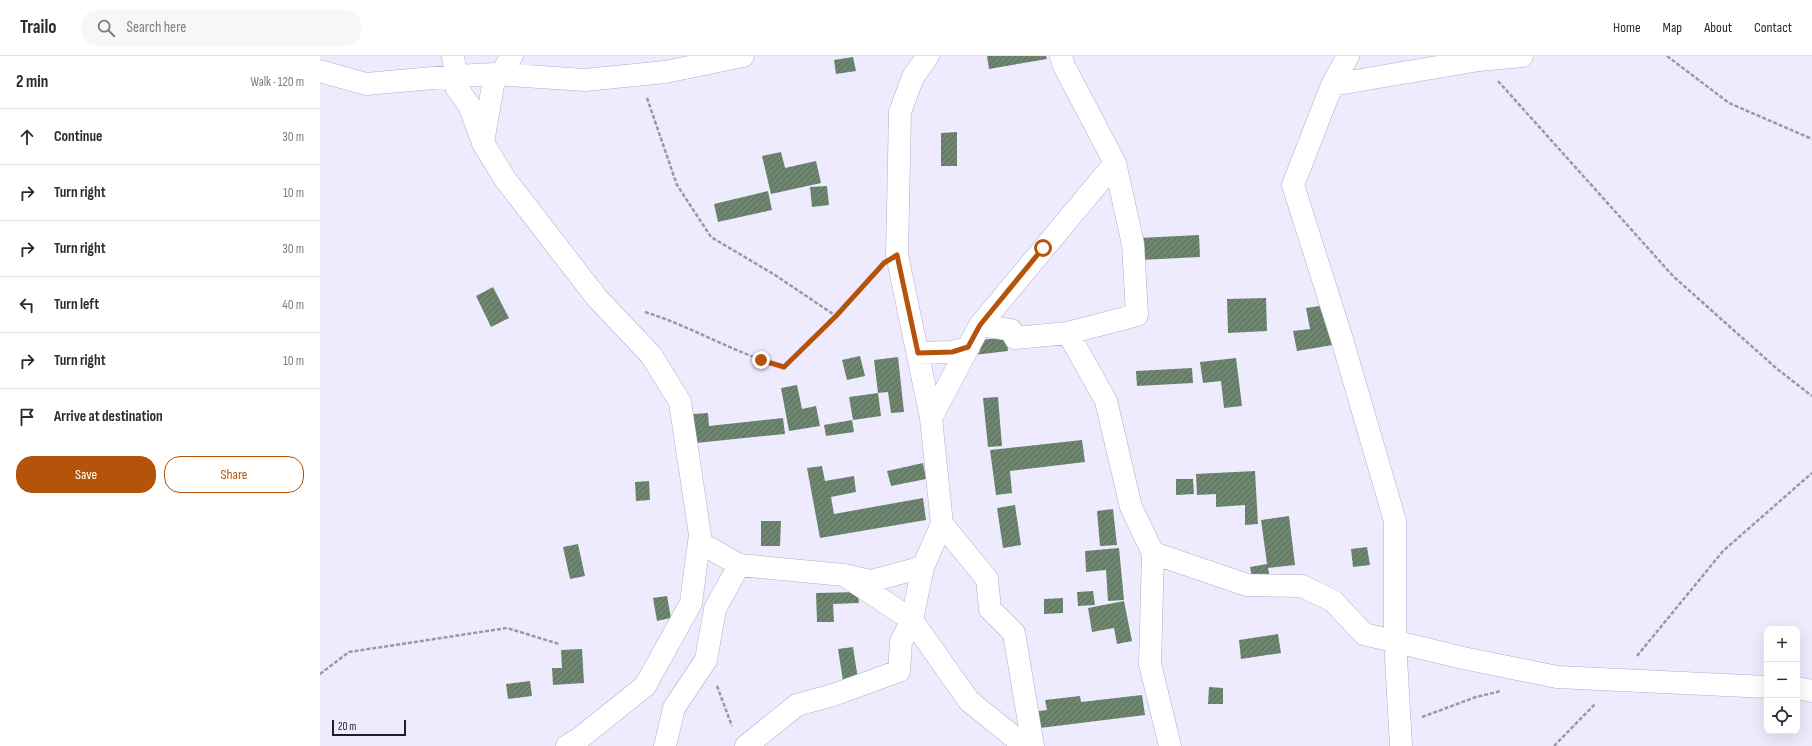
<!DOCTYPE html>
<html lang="en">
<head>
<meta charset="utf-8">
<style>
  body { margin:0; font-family:"Sofia Sans Condensed",sans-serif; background:#f7f7f7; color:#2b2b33 }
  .controls { position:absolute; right:12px; bottom:12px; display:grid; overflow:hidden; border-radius:8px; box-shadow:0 4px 16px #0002 }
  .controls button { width:36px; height:36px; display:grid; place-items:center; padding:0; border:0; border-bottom:1px solid #e1e1e2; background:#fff; color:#2b2b33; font:20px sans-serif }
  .scale { position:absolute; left:12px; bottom:10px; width:74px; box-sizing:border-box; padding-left:4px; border:2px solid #201e29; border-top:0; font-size:11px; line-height:14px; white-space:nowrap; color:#201e29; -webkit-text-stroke:3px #efebff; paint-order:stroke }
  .stop { position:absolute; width:12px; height:12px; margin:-9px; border:3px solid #b45309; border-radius:50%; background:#fff }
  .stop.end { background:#b45309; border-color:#fff; box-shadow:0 1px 4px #0008 }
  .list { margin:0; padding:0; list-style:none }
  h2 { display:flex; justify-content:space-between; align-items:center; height:52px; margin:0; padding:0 16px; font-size:17px }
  h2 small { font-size:13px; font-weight:400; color:#7c7c81 }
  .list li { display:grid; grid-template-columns:26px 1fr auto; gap:12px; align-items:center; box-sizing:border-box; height:56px; padding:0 16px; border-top:1px solid #e1e1e2 }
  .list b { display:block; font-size:15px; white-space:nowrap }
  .list em { font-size:13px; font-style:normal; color:#7c7c81 }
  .actions { display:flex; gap:8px; padding:12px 16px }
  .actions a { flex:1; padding:9px 0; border:1px solid #b45309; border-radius:16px; text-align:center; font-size:14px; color:#b45309 }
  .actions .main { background:#b45309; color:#fff }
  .icon { flex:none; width:22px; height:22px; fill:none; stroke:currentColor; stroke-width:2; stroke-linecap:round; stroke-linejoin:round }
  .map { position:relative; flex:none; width:1492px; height:690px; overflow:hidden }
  header { display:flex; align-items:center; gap:24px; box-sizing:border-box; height:56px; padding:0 20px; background:#fff; border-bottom:1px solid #e1e1e2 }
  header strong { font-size:19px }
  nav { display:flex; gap:22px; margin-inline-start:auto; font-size:14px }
  .search { width:280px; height:36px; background:#f7f7f7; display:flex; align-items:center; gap:10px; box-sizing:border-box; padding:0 14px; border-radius:16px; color:#7c7c81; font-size:15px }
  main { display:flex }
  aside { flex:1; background:#fff }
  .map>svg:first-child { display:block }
  .building { fill:url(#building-hatch) }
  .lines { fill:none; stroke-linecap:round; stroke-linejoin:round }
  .minor-casing { stroke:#b2accb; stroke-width:23 }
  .path { stroke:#9a97a7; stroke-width:2.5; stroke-dasharray:4 2; stroke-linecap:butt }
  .minor { stroke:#fff; stroke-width:22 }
  .route { stroke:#b45309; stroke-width:5 }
</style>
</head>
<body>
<header>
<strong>Trailo</strong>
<div class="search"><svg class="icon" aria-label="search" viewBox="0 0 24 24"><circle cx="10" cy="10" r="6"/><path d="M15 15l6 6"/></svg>Search here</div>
<nav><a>Home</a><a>Map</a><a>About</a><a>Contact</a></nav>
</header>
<main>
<aside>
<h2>2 min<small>Walk · 120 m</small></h2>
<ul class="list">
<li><svg class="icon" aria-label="ahead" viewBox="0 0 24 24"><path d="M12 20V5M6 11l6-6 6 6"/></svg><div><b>Continue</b></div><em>30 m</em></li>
<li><svg class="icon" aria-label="right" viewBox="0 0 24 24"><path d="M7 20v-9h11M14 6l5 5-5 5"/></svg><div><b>Turn right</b></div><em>10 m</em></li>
<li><svg class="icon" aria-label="right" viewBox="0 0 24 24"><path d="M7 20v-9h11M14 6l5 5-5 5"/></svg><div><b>Turn right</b></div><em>30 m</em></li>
<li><svg class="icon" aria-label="left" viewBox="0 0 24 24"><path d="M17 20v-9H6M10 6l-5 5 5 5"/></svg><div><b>Turn left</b></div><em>40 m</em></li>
<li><svg class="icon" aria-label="right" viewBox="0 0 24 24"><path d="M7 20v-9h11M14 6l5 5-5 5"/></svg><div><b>Turn right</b></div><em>10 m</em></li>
<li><svg class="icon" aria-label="arrive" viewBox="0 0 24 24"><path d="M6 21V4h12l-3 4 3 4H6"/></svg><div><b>Arrive at destination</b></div></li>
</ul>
<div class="actions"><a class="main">Save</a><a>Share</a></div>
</aside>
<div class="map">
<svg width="1492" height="690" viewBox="0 0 1492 690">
  <defs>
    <pattern id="building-hatch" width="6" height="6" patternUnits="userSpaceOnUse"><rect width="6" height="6" fill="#6e866f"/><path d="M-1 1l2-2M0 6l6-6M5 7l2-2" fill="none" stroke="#5a6d5b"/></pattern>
  </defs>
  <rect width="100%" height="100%" fill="#efebff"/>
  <path class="building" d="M667,0H726L727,3L669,13Z
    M533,1L536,15L516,18L514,4Z
    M637,76V110H621V77Z
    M461,96L465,112L496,105L501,127L451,138L442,100Z
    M507,130L509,149L492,151L490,131Z
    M448,135L452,154L398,166L394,148Z
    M879,179L880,201L820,204L819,182Z
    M173,231L189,262L171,271L156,240Z
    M946,242L947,275L908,277L907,243Z
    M1007,249L1013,289L977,295L973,275L990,273L986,252Z
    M687,281L688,295L654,299L652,285Z
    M540,300L545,320L527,324L522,304Z
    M578,301L584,356L571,357L568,336L558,337L561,360L533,364L529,341L558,337L554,304Z
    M916,302L922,350L904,352L901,325L883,327L880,306Z
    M872,312L873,327L817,330L816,315Z
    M477,329L482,353L496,350L500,370L469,375L461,332Z
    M678,341L682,390L668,391L663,342Z
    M388,357L389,370L463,362L465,378L376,387L373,358Z
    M532,364L534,376L506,380L504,369Z
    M762,384L765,406L690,415L692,437L676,439L670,394Z
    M603,407L606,423L571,430L567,415Z
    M502,410L505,425L534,420L536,436L511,441L514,458L603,442L606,464L500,482L487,412Z
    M935,415L938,468L925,469V449L896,451V438L877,439L876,418Z
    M856,423H873L874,438L856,439Z
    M329,425L330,444L316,445L315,426Z
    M695,449L701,489L683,492L677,452Z
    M793,453L797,489L780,490L777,455Z
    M969,460L975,509L948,512L950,523L933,527L930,511L947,508L941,464Z
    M441,465H461L460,490H441Z
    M258,488L265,520L250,523L243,491Z
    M1047,491L1050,509L1033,511L1031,493Z
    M799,492L804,544L788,545L786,514L766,516L765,495Z
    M773,535L775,549L758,550L757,536Z
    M538,536L539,547L513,548L514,566H497L496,537Z
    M347,540L351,562L337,565L333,542Z
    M743,542V557L724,558V543Z
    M804,545L812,585L797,588L794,572L772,576L768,552Z
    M958,578L961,597L921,603L919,584Z
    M533,591L538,623L523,625L518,593Z
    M262,593L264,627L233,629L232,612H242L241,594Z
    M210,625L212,640L188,643L186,628Z
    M889,631L903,632V648H888Z
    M822,639L825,659L712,673L710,656L727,654L725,644L760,640L761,646Z"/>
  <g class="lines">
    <defs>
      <path id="minor" d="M133,0L136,20L175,18
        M608,0L593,21L580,56L577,199L611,362L622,468L667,523L670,553L694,577L713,690
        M1028,0L1012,29L973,129L1021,280L1075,465V585L1081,690
        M0,15L46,28L136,20V31L149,49L163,87L185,123L277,242L331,299L360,346L380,479L371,547L325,630L260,682L247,690
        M180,19L192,0
        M1012,29L1159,4L1202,0
        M163,86L175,18L265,24L345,16L423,0
        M660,269L691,274L695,282L748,277L817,259L813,188L795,107
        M748,277L786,345L811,451L833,497L830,608L850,690
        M598,297L632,296L649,291
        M611,362L660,269L795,107L744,10L741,0
        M379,486L419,509L524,519L592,564L649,645L705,690
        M833,497L927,529L982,530L1013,545L1044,578L1143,602L1237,621L1447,631
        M528,520L551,525L603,511
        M1477,632L1492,635
        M345,690L354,652L386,604L395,553L419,509
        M426,690L477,649L513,639L579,615L581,586L592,564L603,511L622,468"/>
    </defs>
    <use href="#minor" class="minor-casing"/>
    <path class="path" d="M1347,0L1409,47L1492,83
      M1178,25L1353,220L1456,312L1492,340
      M327,42L357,129L391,181L455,219L516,260
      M325,256C373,271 416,298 464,311L516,260L556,215
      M1317,600L1403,495L1492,417
      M0,618L29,596L187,572L239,588
      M397,630L412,670
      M1102,661L1156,641L1181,635
      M1234,690L1276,647"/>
    <use href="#minor" class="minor"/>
  </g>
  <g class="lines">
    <path class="route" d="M441,304L464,311L516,260L564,207L577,199L598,297L632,296L648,291L660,269L723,192"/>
  </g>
</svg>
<div class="controls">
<button>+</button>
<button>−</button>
<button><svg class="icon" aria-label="locate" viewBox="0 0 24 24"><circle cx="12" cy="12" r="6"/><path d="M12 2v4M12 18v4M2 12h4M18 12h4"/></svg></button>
</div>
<div class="scale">20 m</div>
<div class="stop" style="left:723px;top:192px"></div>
<div class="stop end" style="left:441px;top:304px"></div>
</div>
</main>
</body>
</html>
